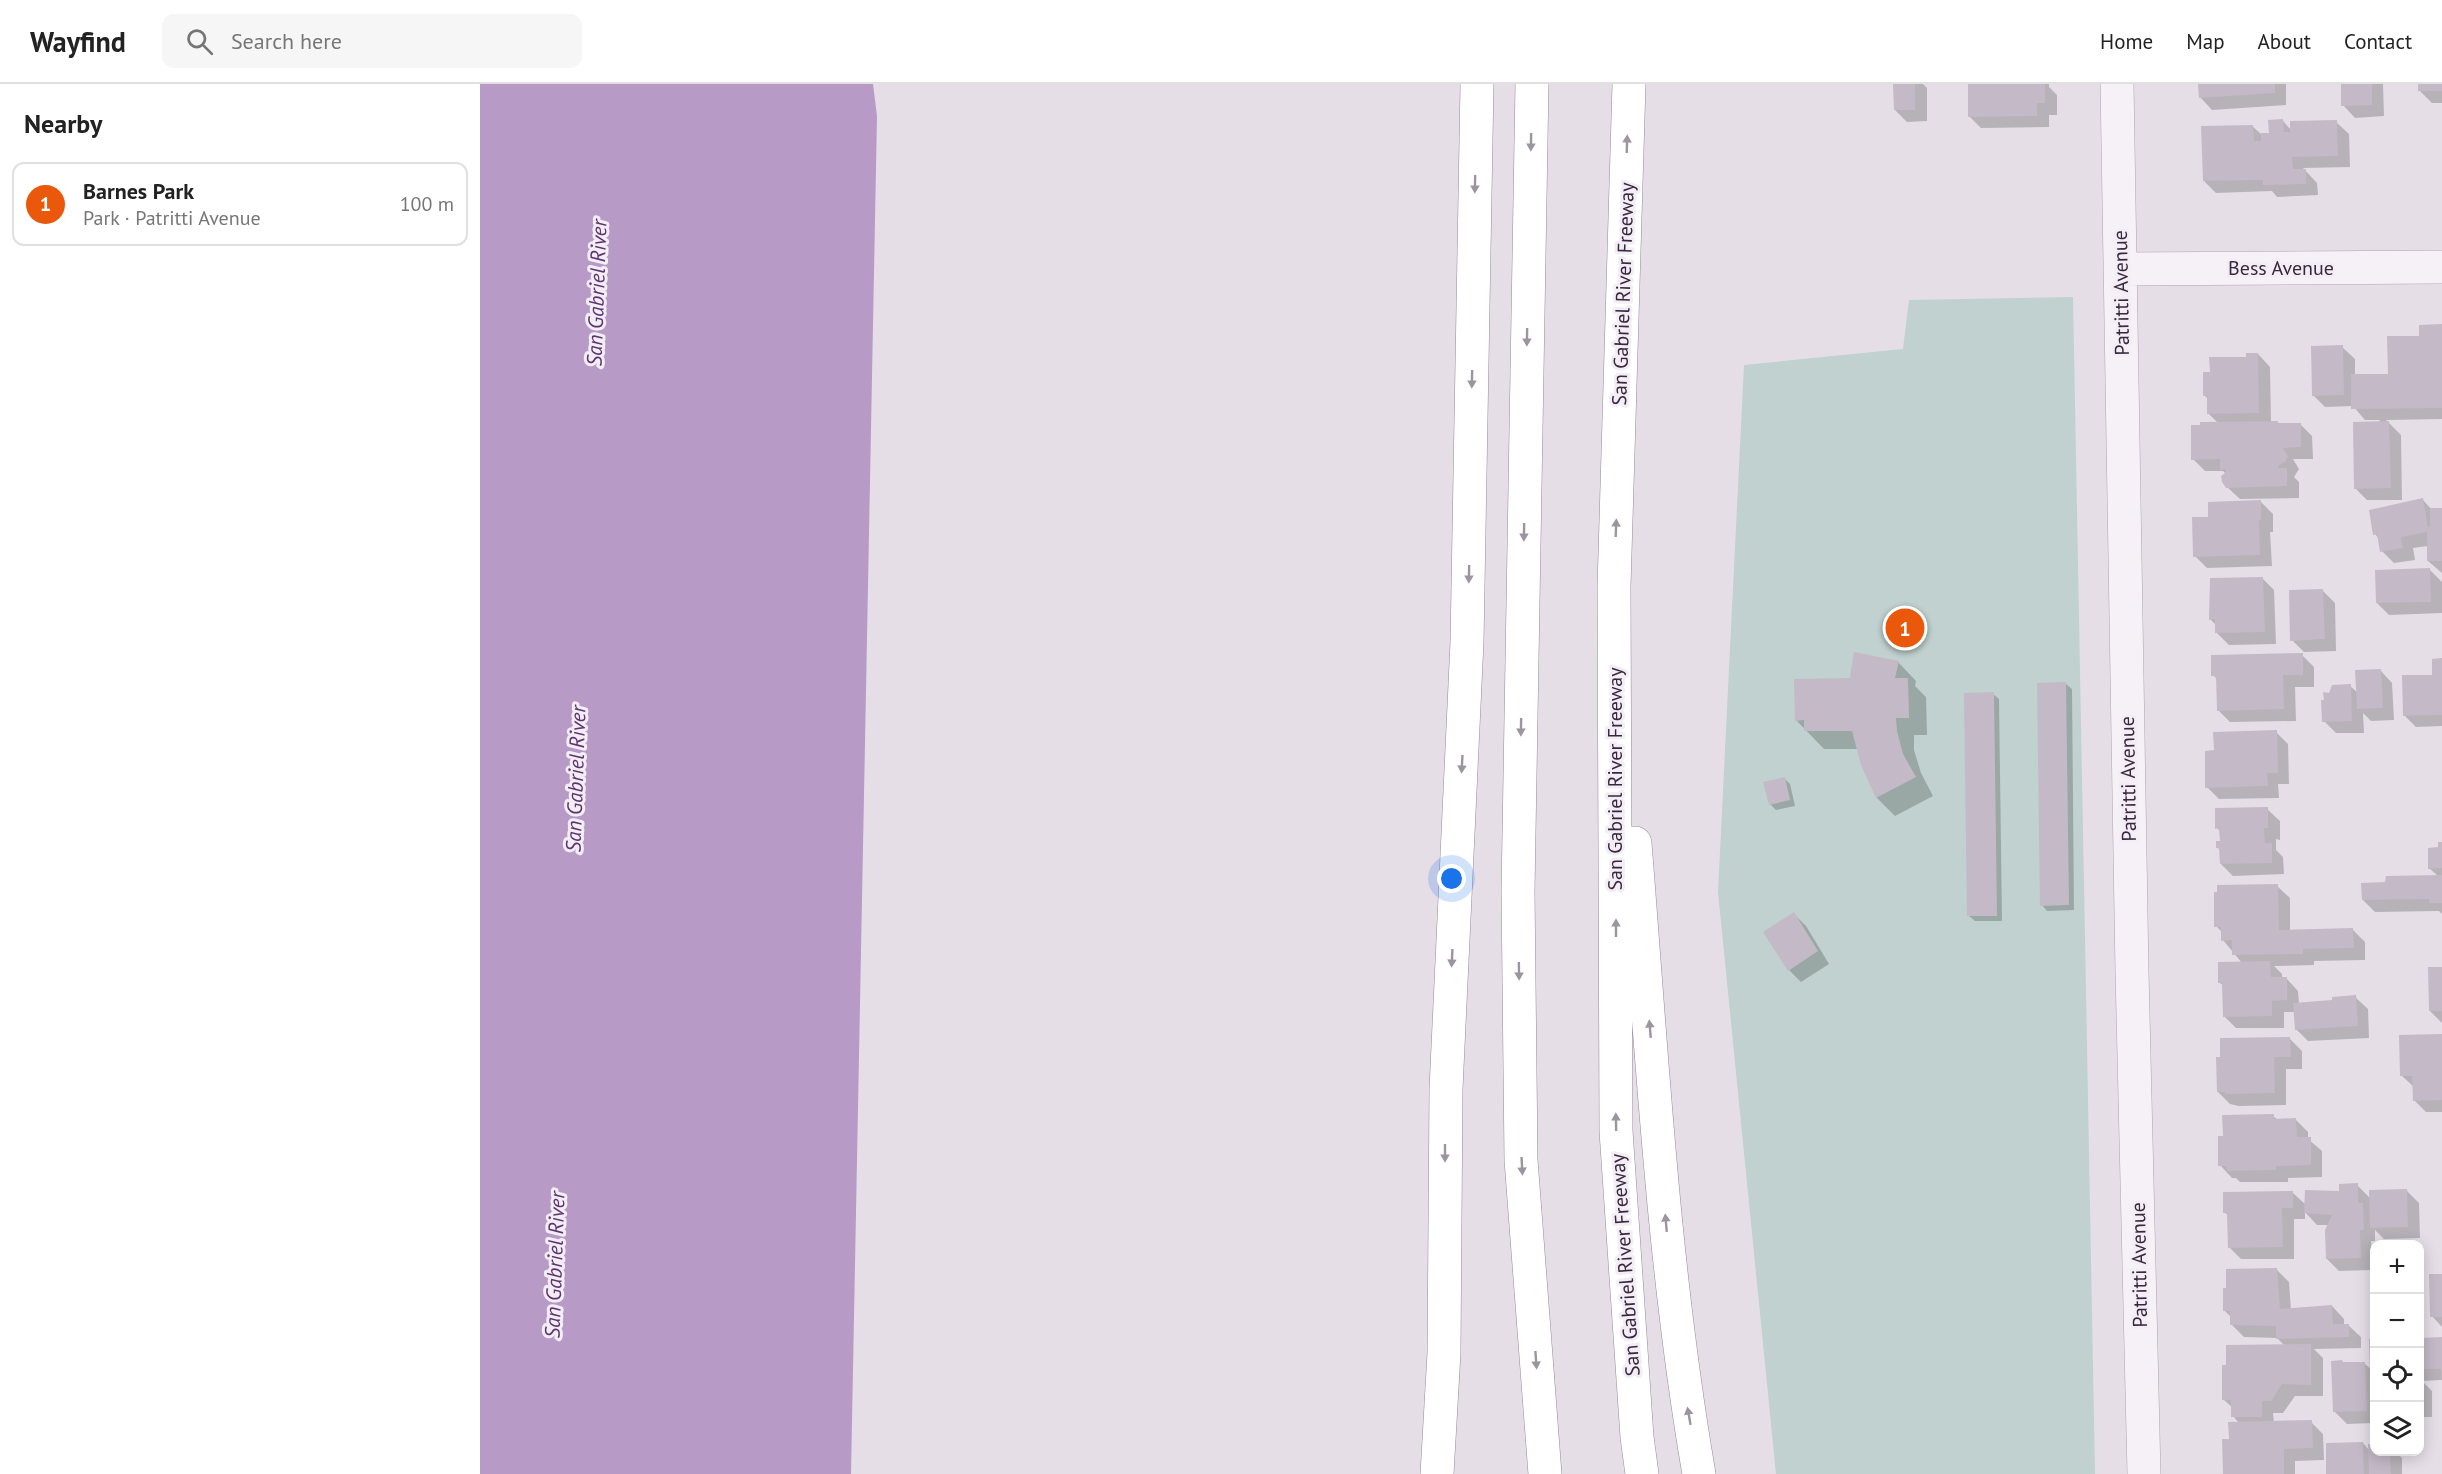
<!DOCTYPE html>
<html lang="en">
<head>
<meta charset="utf-8">
<style>
  body { margin:0; font-family:"PT Sans",sans-serif; background:#f6f6f6; color:#222 }
  .controls { position:absolute; right:18px; bottom:18px; display:grid; overflow:hidden; border-radius:12px; box-shadow:0 3px 15px #0003 }
  .controls button { width:54px; height:54px; display:grid; place-items:center; padding:0; border:0; border-bottom:2px solid #e0e0e0; background:#fff; color:#222; font:30px sans-serif }
  .you { position:absolute; left:972px; top:795px; width:21px; height:21px; margin:-15px; border:4px solid #fff; border-radius:50%; background:#1a73e8; box-shadow:0 0 0 9px #1a73e833 }
  .badge { display:grid; place-items:center; width:39px; height:39px; border-radius:50%; background:#ea580c; color:#fff; font-size:20px; font-weight:700 }
  .pin { position:absolute; translate:-50% -50%; border:3px solid #fff; box-shadow:0 2px 6px #0006 }
  .list { margin:0; padding:0; list-style:none }
  h2 { display:flex; justify-content:space-between; align-items:center; height:78px; margin:0; padding:0 24px; font-size:26px }
  h2 small { font-size:20px; font-weight:400; color:#767676 }
  .list li { display:grid; grid-template-columns:39px 1fr auto; gap:18px; align-items:center; box-sizing:border-box; height:84px; margin:0 12px 12px; padding:0 12px; border:2px solid #e0e0e0; border-radius:12px }
  .list b { display:block; font-size:22px; white-space:nowrap }
  .list p { margin:0; font-size:20px; white-space:nowrap; color:#767676 }
  .list em { font-size:20px; font-style:normal; color:#767676 }
  .icon { flex:none; width:33px; height:33px; fill:none; stroke:currentColor; stroke-width:2; stroke-linecap:round; stroke-linejoin:round }
  .map { position:relative; flex:none; width:1962px; height:1390px; overflow:hidden }
  header { display:flex; align-items:center; gap:36px; box-sizing:border-box; height:84px; padding:0 30px; background:#fff; border-bottom:2px solid #e0e0e0 }
  header strong { font-size:28px }
  nav { display:flex; gap:33px; margin-inline-start:auto; font-size:21px }
  .search { width:420px; height:54px; background:#f6f6f6; display:flex; align-items:center; gap:15px; box-sizing:border-box; padding:0 21px; border-radius:12px; color:#767676; font-size:22px }
  main { display:flex }
  aside { flex:1; background:#fff }
  .map>svg:first-child { display:block }
  .green { fill:#c0d1cf }
  .water { fill:#b79bc6 }
  .shadow { fill:#0003 }
  .building { fill:#c4b9c7 }
  .lines { fill:none; stroke-linecap:round; stroke-linejoin:round }
  .minor-casing { stroke:#aea4b1; stroke-width:34 }
  .motorway-casing { stroke:#98879d; stroke-width:34 }
  .minor { stroke:#f5f1f6; stroke-width:33 }
  .motorway { stroke:#fff; stroke-width:33 }
  .oneway { fill:#9c949e }
  .labels { text-anchor:middle; stroke-width:6; stroke-linejoin:round; paint-order:stroke }
  .street-label { font-size:20px; fill:#39283d; stroke:#f3eef5 }
  .water-label { font-size:21px; font-style:italic; fill:#5e346f; stroke:#f3eef5 }
</style>
</head>
<body>
<header>
<strong>Wayfind</strong>
<div class="search"><svg class="icon" aria-label="search" viewBox="0 0 24 24"><circle cx="10" cy="10" r="6"/><path d="M15 15l6 6"/></svg>Search here</div>
<nav><a>Home</a><a>Map</a><a>About</a><a>Contact</a></nav>
</header>
<main>
<aside>
<h2>Nearby<small></small></h2>
<ul class="list">
<li><span class="badge">1</span><div><b>Barnes Park</b><p>Park · Patritti Avenue</p></div><em>100 m</em></li>
</ul>
</aside>
<div class="map">
<svg width="1962" height="1390" viewBox="0 0 1962 1390">
  <rect width="100%" height="100%" fill="#e5dee7"/>
  <path class="green" d="M1593,213L1615,1390H1296L1238,808L1264,281L1423,265L1429,216Z"/>
  <path class="water" d="M0,0H393L397,32L371,1390H0Z"/>
  <path class="shadow" d="M1415,0H1443L1447,4V37L1427,38L1415,26Z
    M1489,0H1569V3L1577,11V31H1569V43L1501,44L1489,32Z
    M1720,0H1806V21L1732,26L1720,13Z
    M1862,0H1903L1904,32L1875,34L1863,21Z
    M1940,0H1962V19H1952L1940,7Z
    M1803,37L1811,46L1856,38L1869,50L1870,83L1823,84L1837,99L1838,111L1797,113L1792,107L1736,109L1724,97L1772,42L1781,50H1790Z
    M1962,242V335L1906,336L1921,351L1922,416H1887L1875,404L1900,336H1885L1873,322L1845,323L1833,311L1862,263L1875,275V292L1909,291L1941,253Z
    M1778,270L1790,283L1791,340H1820L1832,352L1833,375H1813L1819,385L1814,393L1819,398V414L1760,415L1747,403L1746,390L1743,387H1725L1713,375L1739,340L1728,329V315L1724,311L1731,289Z
    M1943,416L1952,426H1962V489L1948,477V462L1933,464L1935,476L1914,479L1902,467L1900,456L1895,450Z
    M1781,418L1793,430V448H1790L1792,482L1727,484L1715,472L1730,434Z
    M1950,486L1962,498V529L1909,531L1897,519Z
    M1782,494L1794,506L1796,560L1749,561L1737,549L1736,541L1730,535Z
    M1842,506L1855,519L1856,567L1824,568L1812,556Z
    M1822,571L1834,583V603H1815L1816,637L1750,638L1738,626L1737,595L1733,591Z
    M1962,576V642L1936,643L1924,631L1954,592Z
    M1418,578L1436,597L1435,602L1446,613L1447,651H1434V666L1441,689L1453,712L1415,732L1397,714L1382,681L1378,665H1344L1316,636L1371,596Z
    M1900,586L1912,599L1914,636L1891,637L1883,629L1884,649H1856L1844,637L1850,610L1870,602L1878,609Z
    M1586,600L1592,605L1594,826L1567,827L1562,821Z
    M1513,610L1519,615L1522,837H1495L1489,832Z
    M1796,648L1808,660L1809,700H1798L1799,714L1739,715L1727,703L1735,668Z
    M1304,694L1310,700L1315,722L1296,726L1290,720Z
    M1787,725L1800,737V756L1796,755V766L1803,773L1804,790L1753,792L1741,780V767L1737,763L1741,758V748L1737,744Z
    M1962,759V830L1959,827L1895,828L1883,816L1958,792L1949,784Z
    M1797,802L1810,814V847L1873,846L1885,858V876L1834,877V881L1794,882L1802,890V895L1806,894L1818,907L1819,920L1854,917L1875,913L1888,925L1889,954L1828,957L1816,945L1815,928H1804V944H1756L1744,932V902L1740,899L1762,879L1743,856V849L1736,842Z
    M1314,830L1326,842L1349,880L1321,898L1309,886Z
    M1962,884V939L1950,927Z
    M1962,951V1028H1946L1934,1016V1003L1922,992Z
    M1809,954L1822,967V985H1806V1021L1759,1022L1750,1020L1738,1008Z
    M1793,1032L1798,1036H1816L1828,1048V1055L1842,1067V1093L1808,1094V1098H1760L1756,1094H1752L1740,1081L1744,1053Z
    M1877,1101L1891,1115L1927,1107L1939,1119L1940,1154L1904,1155L1895,1146V1157H1891L1892,1186L1859,1187L1847,1175L1849,1141H1837L1825,1128V1135H1814V1175H1761L1749,1163V1132L1744,1128L1813,1109L1826,1121Z
    M1797,1186L1809,1198L1811,1226L1852,1222L1864,1235V1241H1868L1881,1253V1264L1834,1265L1843,1274V1312H1815L1803,1329H1793L1794,1339L1831,1338L1843,1350L1844,1376L1815,1377V1390H1744L1750,1357L1760,1340L1753,1332V1324L1744,1316L1805,1262L1797,1254L1764,1253L1752,1241L1751,1233L1744,1226Z
    M1962,1191V1243L1952,1232Z
    M1961,1254L1962,1296L1942,1297L1952,1307V1333H1940V1255Z
    M1891,1256H1894V1339L1867,1340L1855,1328L1884,1279L1892,1286Z
    M1883,1359L1890,1367V1362H1894V1368H1915L1922,1374V1390H1848Z"/>
  <path class="building" d="M1413,0H1435V26H1414Z
    M1488,0H1565V19H1557V32L1488,33Z
    M1718,0H1795V9L1719,14Z
    M1861,0H1892V21L1861,22Z
    M1938,0H1962V7H1938Z
    M1803,35L1804,48H1810V37L1857,36L1858,72L1812,73L1813,85H1826V100L1783,101V96L1723,97L1721,42L1773,41L1774,57H1781V49H1789L1788,36Z
    M1962,240V324L1871,325V290H1908L1907,252H1939V241Z
    M1863,261L1864,311L1832,312L1831,262Z
    M1766,269H1778L1779,329L1727,330V311L1723,312V288H1730L1729,273H1766Z
    M1798,337V339H1821V363L1803,364L1808,372L1806,377L1798,382V384H1807V402L1746,404L1742,398L1741,392L1745,389L1746,385L1740,386V375L1711,376V341H1720V338Z
    M1909,337L1911,404L1874,405L1873,338Z
    M1943,414L1948,443H1950V424H1962V477H1947V448L1921,453L1923,464L1900,468L1897,450L1893,451L1889,426Z
    M1781,416V436H1779L1780,471L1713,473L1712,433H1728V418Z
    M1950,484L1951,518L1896,519L1895,486Z
    M1783,493L1785,548L1735,549V535L1729,536L1730,494Z
    M1843,505L1845,555L1810,557L1809,506Z
    M1374,568L1419,577L1415,594H1428L1429,634H1416L1417,647L1423,670L1436,693L1396,714L1381,681L1372,647H1324V636L1315,637L1314,595L1370,594Z
    M1823,569V591H1803L1804,625L1737,627L1736,592H1731V571Z
    M1962,574V631L1923,632L1922,591H1952V575Z
    M1901,585L1903,624L1877,625L1875,586Z
    M1586,598L1589,821L1560,822L1557,599Z
    M1871,600L1872,637L1842,638L1841,616H1844L1843,608L1849,609L1852,601Z
    M1514,608L1517,832H1487L1484,609Z
    M1797,646L1798,689H1787L1788,702L1725,704V667L1734,666L1733,648Z
    M1305,693L1310,716L1289,721L1283,698Z
    M1788,723V744H1784L1785,759H1792V779L1740,780L1739,764H1736V757H1740L1739,744L1735,745V724Z
    M1958,758H1962V784L1948,785V764L1958,763Z
    M1962,791V819H1949V815L1882,816L1881,799L1905,798L1906,792Z
    M1798,800L1799,846L1873,844L1874,864L1823,865V870L1752,871V856L1741,857V843H1734V808H1737V801Z
    M1314,828L1338,867L1308,887L1283,848Z
    M1790,877L1791,893H1807V916L1792,917V932L1743,933L1742,899H1738V878Z
    M1948,883H1962V927H1949Z
    M1876,911L1878,942L1815,946L1813,919L1852,916V913Z
    M1962,950V1016L1933,1017L1932,992H1920L1919,951Z
    M1810,953L1811,973H1794L1795,1009L1745,1010V1008H1737L1736,973H1740V954Z
    M1794,1030V1035L1816,1034L1817,1053H1831V1081L1796,1082V1086L1747,1087L1746,1082H1738V1052H1743L1742,1031Z
    M1878,1099V1119H1883L1884,1146H1880L1881,1174L1846,1175L1845,1146L1852,1131L1824,1129L1825,1106L1859,1107V1100Z
    M1927,1105L1928,1143L1890,1144L1889,1106Z
    M1813,1107V1124H1802L1803,1163L1748,1164L1747,1129H1743V1108Z
    M1797,1184L1800,1225L1852,1221L1853,1240H1869V1253L1796,1255V1242L1750,1241V1227H1743V1204H1746V1185Z
    M1949,1190H1962V1233H1950Z
    M1962,1253V1285H1940V1254Z
    M1889,1255H1894V1286L1890,1287Z
    M1831,1260V1301L1802,1300L1791,1317H1782V1333H1751V1316H1742V1281H1746V1261Z
    M1862,1276L1863,1278H1885L1887,1327L1853,1328L1851,1277Z
    M1832,1336L1833,1364L1804,1365V1390H1743L1742,1355H1749L1748,1338Z
    M1883,1358L1884,1390H1846V1359Z
    M1888,1360H1894V1368H1910L1911,1390H1889Z"/>
  <g class="lines">
    <defs>
      <path id="minor" d="M1637,0L1652,888L1664,1390
        M1640,185L1962,183"/>
      <path id="motorway" d="M1052,0L1038,807L1041,1076L1065,1390
        M1149,0L1134,503L1136,1047L1157,1353L1162,1390
        M1155,759C1172,970 1183,1182 1219,1390
        M957,1390L964,1269L966,1005L987,558L997,0"/>
    </defs>
    <use href="#minor" class="minor-casing"/>
    <use href="#motorway" class="motorway-casing"/>
    <use href="#minor" class="minor"/>
    <use href="#motorway" class="motorway"/>
  </g>
  <defs><path id="oneway-solid" d="M-6-.8H1V-3.2L6.5 0L1 3.2V.8H-6Z" transform="scale(1.5)"/></defs>
  <g class="oneway">
    <use href="#oneway-solid" transform="translate(1051 58) rotate(91)"/>
    <use href="#oneway-solid" transform="translate(1147 60) rotate(-88)"/>
    <use href="#oneway-solid" transform="translate(995 100) rotate(91)"/>
    <use href="#oneway-solid" transform="translate(1047 253) rotate(91)"/>
    <use href="#oneway-solid" transform="translate(992 295) rotate(91)"/>
    <use href="#oneway-solid" transform="translate(1136 444) rotate(-88)"/>
    <use href="#oneway-solid" transform="translate(1044 448) rotate(91)"/>
    <use href="#oneway-solid" transform="translate(989 490) rotate(91)"/>
    <use href="#oneway-solid" transform="translate(1041 643) rotate(91)"/>
    <use href="#oneway-solid" transform="translate(982 680) rotate(93)"/>
    <use href="#oneway-solid" transform="translate(1136 844) rotate(-90)"/>
    <use href="#oneway-solid" transform="translate(972 874) rotate(93)"/>
    <use href="#oneway-solid" transform="translate(1039 887) rotate(89)"/>
    <use href="#oneway-solid" transform="translate(1170 945) rotate(-95)"/>
    <use href="#oneway-solid" transform="translate(1136 1038) rotate(-91)"/>
    <use href="#oneway-solid" transform="translate(965 1069) rotate(90)"/>
    <use href="#oneway-solid" transform="translate(1042 1082) rotate(87)"/>
    <use href="#oneway-solid" transform="translate(1186 1139) rotate(-95)"/>
    <use href="#oneway-solid" transform="translate(1056 1276) rotate(86)"/>
    <use href="#oneway-solid" transform="translate(1209 1332) rotate(-100)"/>
  </g>
  <g class="labels">
    <g class="street-label">
      <text x="1801" y="191">Bess Avenue</text>
      <text transform="translate(1641 209) rotate(-91)" y="7">Patritti Avenue</text>
      <text transform="translate(1143 210) rotate(-88)" y="7">San Gabriel River Freeway</text>
      <text transform="translate(1135 695) rotate(-90)" y="7">San Gabriel River Freeway</text>
      <text transform="translate(1648 695) rotate(-91)" y="7">Patritti Avenue</text>
      <text transform="translate(1145 1181) rotate(-94)" y="7">San Gabriel River Freeway</text>
      <text transform="translate(1659 1181) rotate(-91)" y="7">Patritti Avenue</text>
    </g>
    <g class="water-label">
      <text transform="translate(117 209) rotate(-88)" y="7">San Gabriel River</text>
      <text transform="translate(96 695) rotate(-88)" y="7">San Gabriel River</text>
      <text transform="translate(75 1181) rotate(-88)" y="7">San Gabriel River</text>
    </g>
  </g>
</svg>
<div class="controls">
<button>+</button>
<button>−</button>
<button><svg class="icon" aria-label="locate" viewBox="0 0 24 24"><circle cx="12" cy="12" r="6"/><path d="M12 2v4M12 18v4M2 12h4M18 12h4"/></svg></button>
<button><svg class="icon" aria-label="layers" viewBox="0 0 24 24"><path d="M12 4l9 5-9 5-9-5zM3 14l9 5 9-5"/></svg></button>
</div>
<div class="you"></div>
<div class="pin badge" style="left:1425px;top:544px">1</div>
</div>
</main>
</body>
</html>
